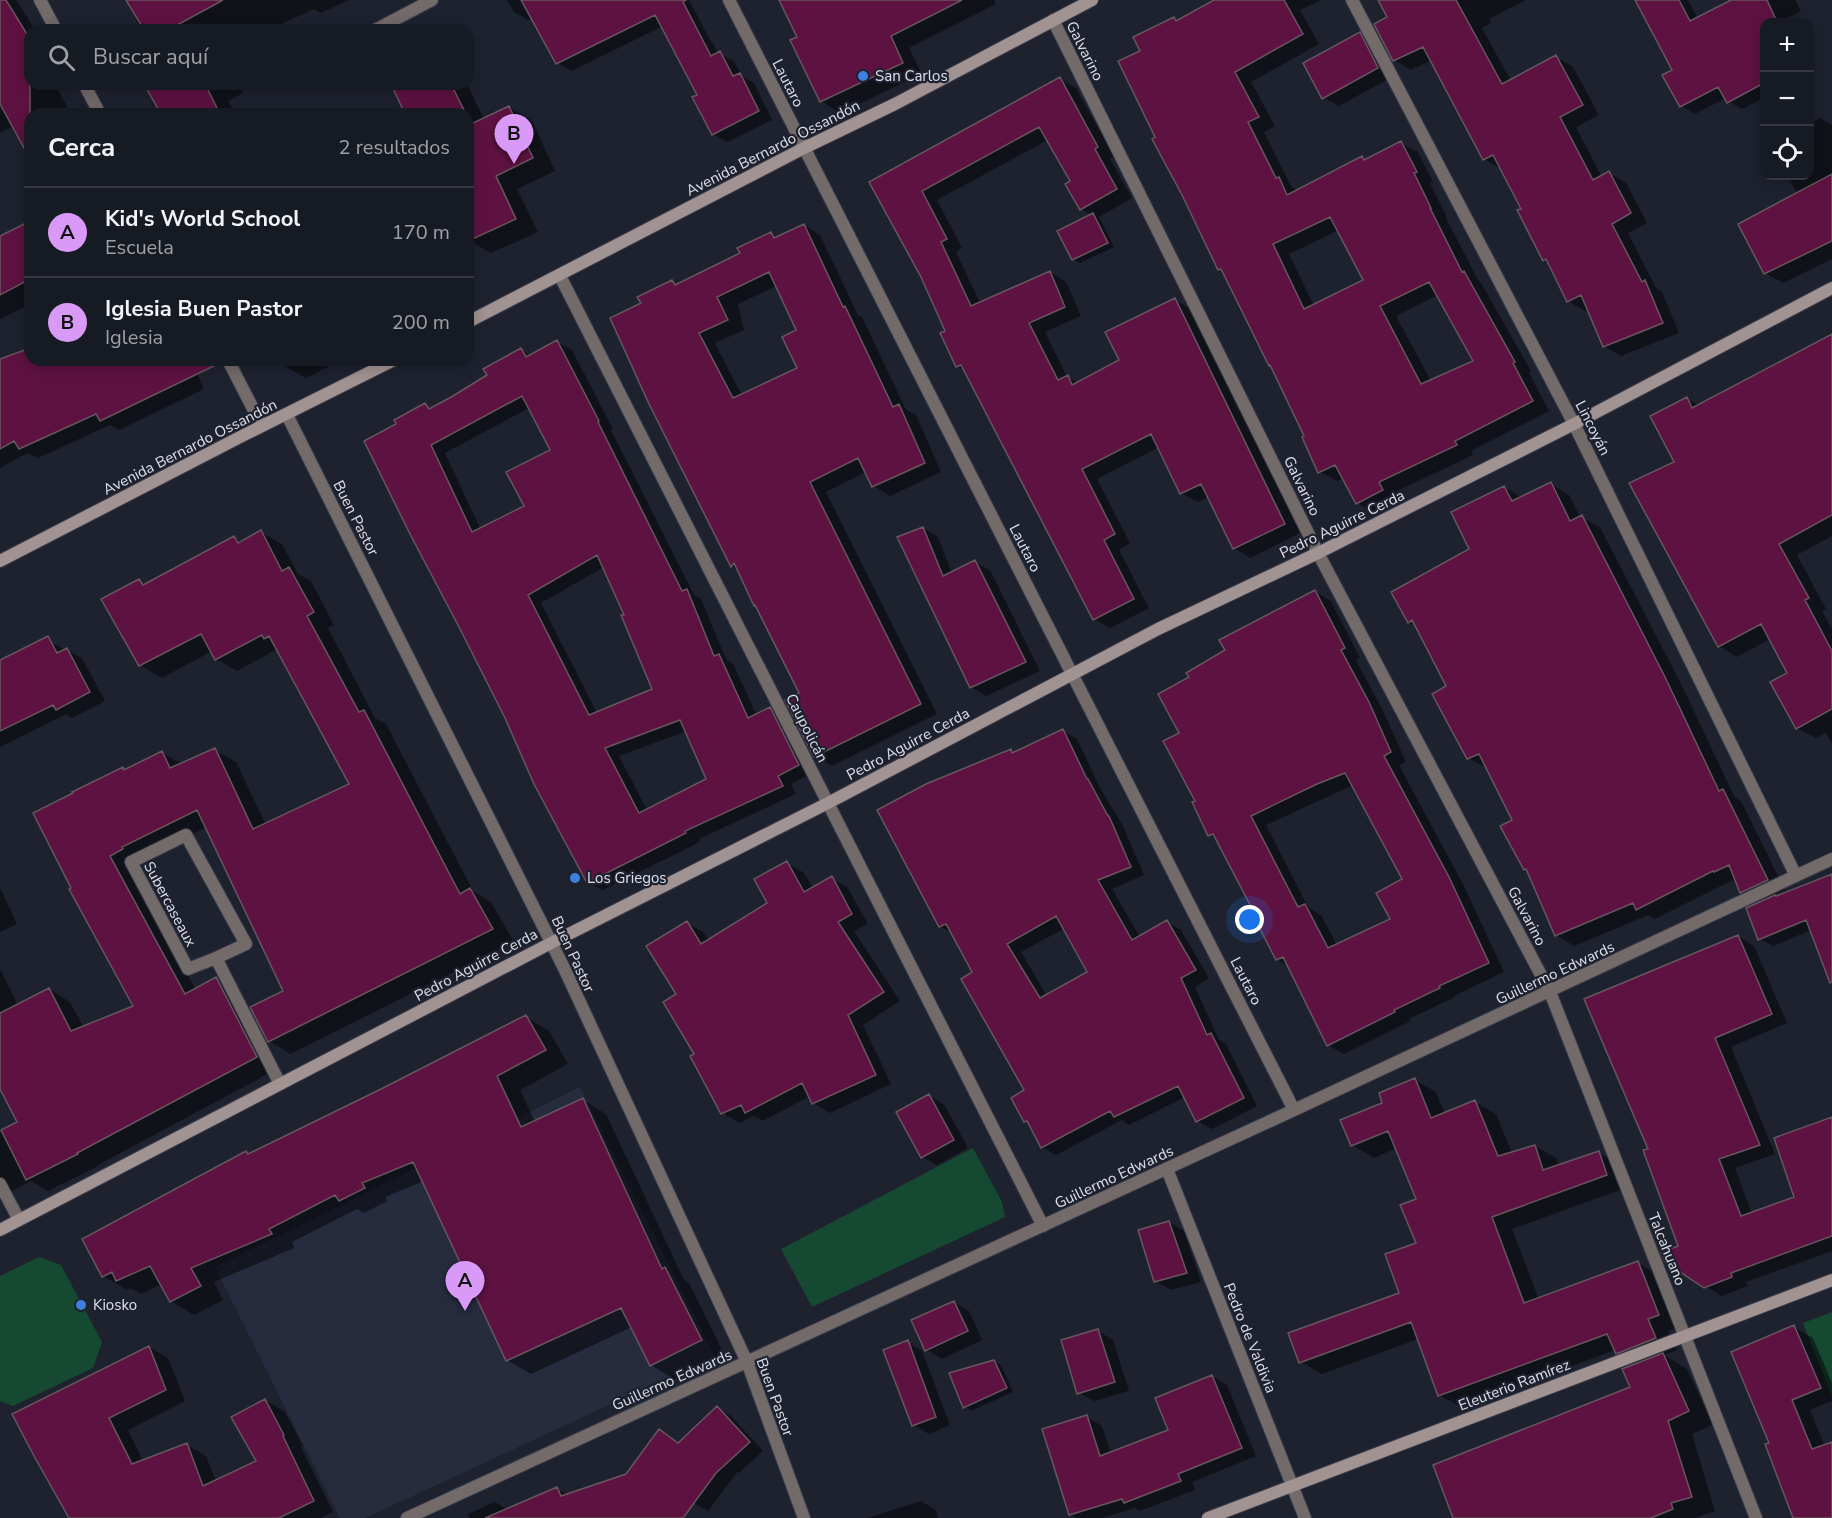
<!DOCTYPE html>
<html lang="es">
<head>
<meta charset="utf-8">
<style>
  body { margin:0; font-family:"Nunito Sans",sans-serif; background:#232730; color:#f1f3f6 }
  .controls { position:absolute; right:18px; top:18px; display:grid; overflow:hidden; border-radius:12px; box-shadow:0 3px 15px #0003 }
  .controls button { width:54px; height:54px; display:grid; place-items:center; padding:0; border:0; border-bottom:2px solid #353841; background:#161a23; color:#f1f3f6; font:30px sans-serif }
  .you { position:absolute; left:1250px; top:920px; width:21px; height:21px; margin:-15px; border:4px solid #fff; border-radius:50%; background:#1a73e8; box-shadow:0 0 0 9px #1a73e833 }
  .badge { display:grid; place-items:center; width:39px; height:39px; border-radius:50%; background:#d99af7; color:#111; font-size:20px; font-weight:700 }
  .pin { position:absolute; translate:-50% -50px; filter:drop-shadow(0 2px 3px #0008) }
  .pin::after { content:''; position:absolute; top:32px; width:21px; height:18px; background:inherit; clip-path:polygon(0 0,100% 0,50% 100%) }
  .list { margin:0; padding:0; list-style:none }
  h2 { display:flex; justify-content:space-between; align-items:center; height:78px; margin:0; padding:0 24px; font-size:26px }
  h2 small { font-size:20px; font-weight:400; color:#9ea1a6 }
  .list li { display:grid; grid-template-columns:39px 1fr auto; gap:18px; align-items:center; box-sizing:border-box; height:90px; padding:0 24px; border-top:2px solid #353841 }
  .list b { display:block; font-size:22px; white-space:nowrap }
  .list p { margin:0; font-size:20px; white-space:nowrap; color:#9ea1a6 }
  .list em { font-size:20px; font-style:normal; color:#9ea1a6 }
  .icon { flex:none; width:33px; height:33px; fill:none; stroke:currentColor; stroke-width:2; stroke-linecap:round; stroke-linejoin:round }
  .map { position:relative; flex:none; width:1832px; height:1518px; overflow:hidden }
  .search { position:absolute; background:#161a23; box-shadow:0 3px 15px #0003; left:24px; top:24px; width:450px; height:66px; display:flex; align-items:center; gap:15px; box-sizing:border-box; padding:0 21px; border-radius:18px; color:#9ea1a6; font-size:22px }
  .panel { position:absolute; background:#161a23; box-shadow:0 3px 15px #0003; left:24px; top:108px; width:450px; height:258px; border-radius:18px }
  .map>svg:first-child { display:block }
  .built { fill:#262b3e }
  .green { fill:#164931 }
  .shadow { fill:#0007; fill-rule:evenodd }
  .building { fill:#5e1242; stroke:#68565f; stroke-width:1.5; fill-rule:evenodd }
  .lines { fill:none; stroke-linecap:round; stroke-linejoin:round }
  .street-casing { stroke:#393d49; stroke-width:14 }
  .secondary-casing { stroke:#393d49; stroke-width:14 }
  .street { stroke:#736a6a; stroke-width:12 }
  .secondary { stroke:#a29393; stroke-width:12 }
  .shop-dot { fill:#3f7fe0; stroke:#1e222f; stroke-width:2 }
  .labels { text-anchor:middle; stroke-width:4.5; stroke-linejoin:round; paint-order:stroke }
  .street-label { font-size:15px; fill:#dde0ea; stroke:#1e222f }
  .poi-label { font-size:15px; fill:#dde0ea; stroke:#1e222f; text-anchor:start }
</style>
</head>
<body>
<div class="map">
<svg width="1832" height="1518" viewBox="0 0 1832 1518">
  <rect width="100%" height="100%" fill="#1e222f"/>
  <path class="built" d="M580,1087L715,1356L365,1518H340L215,1267Z"/>
  <path class="green" d="M973,1148L1002,1202L1005,1217L812,1307L781,1249Z
    M39,1257L61,1265L102,1342L93,1368L13,1406L0,1401V1276Z
    M1832,1312V1396L1803,1323Z"/>
  <path class="shadow" d="M0,0H16L35,30H30V84H55L71,114H30V156L14,126L0,133Z
    M126,0H349L321,13L314,9L268,30H128L138,24Z
    M507,0H689L710,40L712,42L719,54L734,61L742,76L754,83L772,120L727,142L713,134L699,96L663,26L572,71L558,63L533,18L528,20L514,12Z
    M780,0H994L996,4L909,48L922,74L840,113L821,101L799,37Z
    M1217,0H1321L1300,10L1319,44L1251,82L1275,126L1264,132L1291,186L1297,191L1362,157L1366,160L1401,143L1418,152L1433,182L1430,183L1447,217L1446,218L1478,280L1481,283L1531,371L1529,373L1549,411L1471,451L1473,455L1395,492L1399,500L1374,512L1357,503L1344,478L1337,481L1320,472L1306,437L1223,272L1220,269L1157,138L1142,51L1174,19L1179,21ZM1339,230L1365,281L1314,306L1289,254ZM1438,295L1475,361L1431,381L1396,316Z
    M1380,0H1526L1489,19L1491,23L1482,28L1511,81L1556,57L1573,67L1599,115L1576,127L1602,177L1609,173L1626,183L1647,223L1628,233L1656,288L1662,292L1679,333L1621,356L1604,346L1589,310L1585,311L1568,301L1549,263L1544,260L1523,209L1501,169L1484,159L1432,60L1411,70L1394,60L1389,18Z
    M1637,0H1688L1698,19L1735,0H1795L1801,11L1780,22H1764V30L1762,32L1764,37V98L1742,109L1728,101L1726,98L1695,114L1681,106L1674,70Z
    M1360,34L1375,43L1392,77L1339,106L1324,98Z
    M1060,79L1076,88L1114,157L1110,159L1132,198L1099,217L1114,247L1080,263L1073,259L1092,215L1081,209L1072,182L1048,140L937,200L962,248L956,252L980,303L1050,272L1066,282L1081,316L1045,332L1067,377L1078,383L1121,360L1175,300L1191,309L1300,533L1250,558L1234,548L1209,497L1198,502L1181,493L1159,447L1097,479L1130,543L1119,550L1149,608L1110,628L1094,619L966,371L957,366L947,332L922,276L871,183Z
    M146,84H238L243,93L228,101L235,114H162Z
    M401,84H467L484,119L509,107L532,121L555,171L517,189L538,232L491,253L468,240V114H407Z
    M1820,118L1832,125V259L1783,283L1765,273L1797,194L1788,176H1810V124Z
    M804,225L820,235L858,315L862,317L906,410L916,415L941,472L890,496L874,486L866,472L826,492L937,714L832,766L815,756L801,694L739,570L733,566L651,403L643,304L672,282L678,285L742,254L771,234L778,237ZM776,286L798,331L799,369L742,396L715,343L744,330L738,304Z
    M30,226V304L0,319V238Z
    M1832,340V536L1797,555L1826,609L1822,611L1832,629V744L1826,733L1816,738L1797,728L1789,674L1770,639L1737,657L1719,646L1676,462L1687,399L1700,406Z
    M557,342L572,350L613,429L611,430L694,595L701,599L726,659L733,664L757,716L770,709L784,717L813,773L791,784L796,794L699,839L700,842L603,890L588,882L398,425L425,404L432,409L489,375L521,350L531,356ZM529,408L552,451L526,507L481,530L445,453ZM604,567L626,615L654,690L597,713L541,603ZM687,731L707,779L647,810L619,756Z
    M36,360H190L204,389L119,430L110,425L38,458L28,453L0,468V390Z
    M280,360H342L306,378L283,365Z
    M1551,484L1569,495L1580,517L1600,527L1683,688L1734,796L1741,801L1785,890L1774,895L1777,897L1832,877V960L1811,930L1773,946L1759,938L1761,903L1741,892L1737,880L1731,881L1655,919L1648,915L1574,946L1556,935L1528,871L1525,869L1514,821L1487,768L1468,758L1448,687L1417,626L1409,621L1471,550L1504,487L1522,498Z
    M923,528L938,537L952,573L975,562L990,570L1040,671L986,696L971,687Z
    M261,532L282,544L298,574L311,581L334,625L328,628L375,718L386,724L473,891L491,902L514,942L290,1054L269,1041L285,992L207,827L143,859L130,868L196,990L216,979L237,991L277,1069L98,1165V1166L48,1191L31,1181L0,1198V1133L19,1123L0,1086V969L18,1005L49,989L70,1002L84,1028L135,1007L71,889L125,771L162,753L182,764L214,750L236,762L266,825L351,784L277,649L237,671L216,659L212,651L162,678L140,665L139,580L146,584L234,538L242,542Z
    M1315,592L1331,601L1360,658L1356,660L1384,713L1406,762L1399,765L1465,888L1504,972L1454,996L1455,997L1409,1019L1411,1021L1344,1054L1328,1045L1290,967L1277,959L1263,927L1218,840L1210,835L1197,802L1181,734L1191,678L1227,651ZM1353,785L1404,880L1392,919L1337,945L1321,915L1308,907L1266,825Z
    M50,642L82,658L105,701L72,718L66,714L0,747V665Z
    M1063,731L1077,739L1100,788L1123,826L1144,875L1112,889L1140,937L1167,922L1181,930L1209,978L1195,987L1219,1040L1226,1044L1257,1106L1212,1129L1197,1121L1185,1097L1129,1125L1122,1120L1056,1155L1042,1147L1030,1124L1025,1121L1026,1091L974,973L953,934L940,926L1010,750L1015,753ZM1065,928L1089,973L1047,996L1021,952Z
    M787,863L804,873L813,888L831,878L848,888L868,924L854,931L900,1001L863,1025L891,1084L830,1113L813,1103L810,1096L763,1121L754,1116L739,1123L723,1113L692,1056L697,1054L678,995L687,923L703,932L709,940L769,903Z
    M0,888L17,924L0,932Z
    M1738,936L1754,946L1787,1023L1731,1047L1775,1154L1735,1168L1752,1214L1796,1198L1811,1123L1832,1117L1831,1113H1832V1251L1746,1282L1748,1286L1722,1296L1705,1286L1679,1247L1650,1150Z
    M526,1017L549,1031L568,1064L520,1090L535,1122L583,1100L606,1114L684,1280L689,1283L724,1354L674,1379L651,1365L632,1327L531,1374L507,1360L424,1181L385,1197L387,1201L364,1213L357,1209L292,1242L294,1248L214,1282L223,1300L194,1315L171,1301L162,1284L141,1294L130,1288L127,1290L103,1276L246,1153L250,1154Z
    M1415,1080L1436,1092L1445,1114L1475,1102L1496,1114L1512,1153L1535,1146L1556,1158L1559,1167L1599,1153L1620,1165L1628,1187L1512,1229L1539,1300L1638,1263L1659,1275L1679,1327L1668,1331L1677,1350L1664,1355L1687,1369L1713,1425L1692,1434L1715,1511L1695,1518H1454L1632,1388L1637,1365L1617,1353L1615,1350L1461,1407L1439,1395L1418,1339L1322,1374L1301,1362L1401,1294L1418,1244V1200L1397,1148L1374,1158L1352,1145L1384,1104Z
    M929,1096L944,1104L968,1148L937,1165L922,1157Z
    M1169,1222L1184,1231L1201,1282L1171,1290L1155,1281Z
    M954,1302L969,1311L982,1340L942,1359L927,1350Z
    M1794,1327L1813,1338L1832,1383V1401L1810,1410L1832,1464V1470L1771,1444Z
    M1098,1331L1113,1340L1129,1391L1094,1401L1079,1393Z
    M907,1342L922,1351L950,1425L929,1434L914,1425Z
    M149,1347L168,1358L185,1401L128,1430L143,1461L187,1445L206,1456L216,1482L258,1462L265,1400L285,1412L303,1446L301,1447L333,1512L321,1518H70L35,1456Z
    M993,1361L1001,1365L1013,1392L971,1411L964,1406Z
    M1212,1376L1227,1385L1256,1456L1192,1482L1195,1490L1140,1511L1135,1508L1102,1518H1076L1070,1514L1087,1417L1102,1426L1111,1453L1170,1431Z
    M717,1408L731,1416L763,1451L739,1473L737,1472L708,1511L694,1503L659,1518H470L468,1514L495,1502L508,1510L557,1489L568,1495L627,1475L660,1431L679,1443Z
    M921,1501L936,1510L938,1518H867Z"/>
  <path class="building" d="M0,0H6L30,39V159L0,104Z
    M126,0H223L168,30H144Z
    M521,0H686L683,2L711,56L720,51L733,76L740,73L759,111L712,135L692,97L697,95L655,15L556,64Z
    M779,0H962L891,36L903,63L820,102L790,40L797,37Z
    M1214,0H1284L1303,34L1235,72L1259,117L1248,122L1276,178L1279,177L1287,195L1362,156L1364,160L1401,141L1417,172L1414,173L1431,208H1430L1462,272L1464,271L1515,362L1513,363L1533,401L1455,441L1457,445L1379,482L1383,490L1356,504L1335,465L1318,473L1302,437L1304,436L1270,365L1269,366L1221,269L1218,270L1182,195L1152,139L1155,137L1118,61L1140,51L1133,37L1174,17L1176,21ZM1330,217L1363,280L1304,309L1273,244ZM1429,282L1473,361L1421,384L1380,306Z
    M1378,0H1456L1502,84L1556,55L1583,105L1560,117L1593,180L1609,171L1631,213L1612,224L1642,282L1645,280L1663,323L1603,347L1581,295L1567,302L1546,259L1543,261L1517,210L1521,209L1493,155L1483,160L1423,47L1393,61L1374,24L1387,17Z
    M1635,0H1679L1690,21L1731,0H1767L1777,22H1764V83L1727,103L1718,87L1680,107L1662,75L1672,70Z
    M1360,32L1378,68L1322,99L1303,63Z
    M1060,77L1098,147L1095,149L1117,189L1080,210L1065,184L1070,181L1039,127L922,191L947,239L941,242L971,306L1050,271L1065,307L1029,323L1058,380L1068,375L1072,385L1119,360L1105,332L1175,298L1285,524L1233,549L1201,484L1180,494L1151,434L1082,469L1115,534L1104,540L1134,599L1093,620L961,365L956,367L940,333L945,331L921,277L869,182Z
    M144,84H205L220,114H161Z
    M391,84H451L466,114H405Z
    M509,106L533,158L496,176L516,219L468,241V118L471,124Z
    M1832,174V241L1764,274L1738,224Z
    M1093,213L1108,243L1072,260L1057,231Z
    M30,221V279L0,295V236Z
    M804,224L843,307L845,306L893,407L899,404L925,463L872,487L858,458L810,482L921,704L814,757L785,700L799,693L755,605L754,606L734,563L731,567L649,404L610,318L641,303L637,297L672,280L675,285L740,253L737,248L771,232L774,238ZM769,272L796,330L782,337L797,368L733,398L699,333L728,320L717,297Z
    M1832,334V515L1779,544L1809,598L1805,600L1832,651V709L1796,729L1770,682L1787,673L1761,624L1718,647L1629,483L1674,462L1650,416L1687,397L1692,408Z
    M557,340L599,421L598,422L682,591L687,589L714,656L719,654L748,718L770,707L799,765L778,776L783,786L685,831L686,833L587,883L534,784L505,718L459,627L411,536L364,441L396,424L394,420L425,403L429,409L453,396L487,375L483,369L521,348L526,357ZM522,396L550,450L506,472L524,506L472,532L431,445ZM597,555L624,615H621L652,689L589,715L528,595ZM680,720L706,779L639,813L605,748Z
    M30,348V360H220V363L100,421L96,414L19,449L14,441L0,449V359Z
    M1551,482L1570,521L1582,515L1665,677L1719,791L1723,789L1768,880L1740,893L1729,865L1714,872L1713,871L1636,910L1633,903L1555,936L1526,869L1524,870L1500,826L1512,820L1479,754L1467,759L1432,694L1446,686L1412,620L1408,623L1391,592L1469,549L1451,512L1504,486L1512,501Z
    M923,527L943,576L975,560L1026,662L970,688L897,537Z
    M261,530L282,571L289,567L314,612L307,616L359,712L364,710L460,894L470,888L493,929L268,1042L250,1007L283,991L197,810L122,847L123,849L110,856L185,994L216,977L257,1057L77,1153L78,1154L26,1180L1,1130L17,1122L0,1089V1013L49,988L71,1031L133,1006L69,889L71,888L33,813L73,793L72,792L123,767L124,770L162,751L170,768L215,748L253,829L349,784L269,636L264,639L262,635L215,660L201,634L139,666L101,599L139,579L143,585L234,536L238,543Z
    M1315,590L1345,648L1341,650L1369,702L1391,752L1384,756L1449,877L1489,963L1439,986L1440,988L1394,1010L1395,1012L1327,1046L1283,957L1276,960L1259,927L1261,926L1213,834L1208,836L1192,802L1195,801L1163,741L1179,733L1158,694L1189,677L1186,673L1225,650L1219,640ZM1345,773L1402,879L1376,893L1390,919L1328,948L1305,904L1298,907L1251,816L1317,784Z
    M48,636L57,653L67,648L90,692L56,710L53,705L0,731V660Z
    M1063,729L1087,779H1088L1108,816H1109L1131,867L1098,880L1132,940L1167,920L1196,970L1181,978L1207,1035L1211,1033L1244,1098L1196,1122L1178,1086L1114,1117L1110,1111L1041,1148L1027,1121L1024,1122L1011,1098L1024,1090L961,979L972,972L946,924L939,927L877,810L926,784L1011,749L1012,753ZM1056,916L1087,972L1040,998L1007,944Z
    M787,861L804,892L832,876L852,914L838,922L884,992L848,1015L876,1075L812,1104L802,1083L745,1113L741,1105L721,1114L690,1056L694,1054L663,1002L676,994L646,946L687,921L701,944L767,903L754,879Z
    M1832,874V982L1830,983L1806,920L1758,940L1746,908L1775,895L1776,896Z
    M1738,935L1772,1014L1715,1038L1760,1145L1719,1159L1741,1216L1794,1197L1774,1138L1832,1117V1236L1731,1273L1732,1277L1704,1288L1665,1262L1661,1252L1678,1246L1643,1150L1648,1149L1584,999Z
    M526,1015L546,1050L497,1076L521,1127L583,1098L662,1269L665,1267L702,1340L650,1366L621,1308L506,1361L413,1162L362,1183L365,1188L339,1201L335,1195L269,1229L272,1234L191,1268L201,1286L170,1302L150,1266L116,1281L112,1272L102,1277L82,1239L246,1151L248,1154L381,1089Z
    M1415,1078L1431,1118L1475,1100L1498,1156L1535,1145L1543,1170L1599,1151L1607,1175L1492,1217L1524,1303L1638,1261L1659,1315L1648,1319L1656,1338L1616,1354L1607,1334L1438,1396L1411,1322L1299,1363L1288,1333L1399,1293L1385,1254L1416,1243L1400,1205L1416,1199L1388,1131L1351,1146L1340,1120L1382,1103L1379,1093Z
    M929,1094L954,1140L921,1158L896,1112Z
    M1169,1221L1187,1273L1154,1282L1138,1230Z
    M954,1301L968,1331L925,1351L911,1320Z
    M1794,1325L1821,1388L1792,1400L1812,1449L1832,1442V1518H1793L1765,1444L1769,1443L1731,1352Z
    M1098,1329L1115,1382L1077,1394L1061,1340Z
    M908,1340L936,1417L912,1426L883,1350Z
    M149,1346L166,1390L109,1418L132,1464L187,1443L203,1486L256,1461L231,1417L265,1399L284,1435L283,1436L314,1501L279,1518H69L34,1456L12,1414Z
    M1663,1353L1689,1411L1668,1421L1692,1497L1671,1503L1673,1509L1651,1518H1453L1433,1465L1630,1387L1622,1369Z
    M994,1360L1007,1388L963,1408L949,1373Z
    M1212,1375L1242,1448L1178,1474L1181,1481L1124,1503L1122,1499L1069,1515L1042,1429L1087,1415L1100,1456L1168,1430L1155,1398Z
    M717,1406L750,1442L716,1473L683,1518H485L557,1487L561,1496L626,1474L659,1429L678,1443Z"/>
  <g class="lines">
    <defs>
      <path id="street" d="M40,0L56,30
        M729,0L1294,1110
        M1352,0L1574,424L1796,876
        M1053,20L1318,553L1550,992L1756,1518
        M375,30L432,0
        M84,84L100,114
        M560,276L1043,1226
        M228,360L262,426
        M287,415L564,968L747,1362L804,1518
        M186,835L246,944L216,958L188,969L131,862Z
        M216,958L280,1084
        M1167,1169L1305,1518
        M0,1184L19,1220
        M407,1518L1294,1110L1832,859"/>
      <path id="secondary" d="M468,322L804,148L895,104L1092,0
        M0,561L242,436L394,360
        M0,1230L551,943L828,803L1158,629L1318,553L1574,424L1832,288
        M1208,1518L1832,1280"/>
    </defs>
    <use href="#street" class="street-casing"/>
    <use href="#secondary" class="secondary-casing"/>
    <use href="#street" class="street"/>
    <use href="#secondary" class="secondary"/>
  </g>
  <g class="shop-dot">
    <circle cx="863" cy="76" r="6"/>
    <circle cx="575" cy="878" r="6"/>
    <circle cx="81" cy="1305" r="6"/>
  </g>
  <g class="labels">
    <g class="street-label">
      <text transform="translate(1085 51) rotate(63)" y="5">Galvarino</text>
      <text transform="translate(788 83) rotate(63)" y="5">Lautaro</text>
      <text transform="translate(773 148) rotate(-27)" y="5">Avenida Bernardo Ossandón</text>
      <text transform="translate(1593 428) rotate(63)" y="5">Lincoyán</text>
      <text transform="translate(190 447) rotate(-27)" y="5">Avenida Bernardo Ossandón</text>
      <text transform="translate(1302 486) rotate(64)" y="5">Galvarino</text>
      <text transform="translate(356 518) rotate(63)" y="5">Buen Pastor</text>
      <text transform="translate(1342 524) rotate(-26)" y="5">Pedro Aguirre Cerda</text>
      <text transform="translate(1025 548) rotate(63)" y="5">Lautaro</text>
      <text transform="translate(807 728) rotate(63)" y="5">Caupolicán</text>
      <text transform="translate(908 744) rotate(-28)" y="5">Pedro Aguirre Cerda</text>
      <text transform="translate(170 904) rotate(62)" y="5">Subercaseaux</text>
      <text transform="translate(1527 916) rotate(62)" y="5">Galvarino</text>
      <text transform="translate(573 954) rotate(65)" y="5">Buen Pastor</text>
      <text transform="translate(476 965) rotate(-28)" y="5">Pedro Aguirre Cerda</text>
      <text transform="translate(1555 973) rotate(-25)" y="5">Guillermo Edwards</text>
      <text transform="translate(1246 981) rotate(63)" y="5">Lautaro</text>
      <text transform="translate(1114 1177) rotate(-25)" y="5">Guillermo Edwards</text>
      <text transform="translate(1667 1249) rotate(68)" y="5">Talcahuano</text>
      <text transform="translate(1250 1338) rotate(68)" y="5">Pedro de Valdivia</text>
      <text transform="translate(672 1380) rotate(-24)" y="5">Guillermo Edwards</text>
      <text transform="translate(1514 1385) rotate(-21)" y="5">Eleuterio Ramírez</text>
      <text transform="translate(775 1397) rotate(70)" y="5">Buen Pastor</text>
    </g>
    <g class="poi-label">
      <text x="875" y="81">San Carlos</text>
      <text x="587" y="883">Los Griegos</text>
      <text x="93" y="1310">Kiosko</text>
    </g>
  </g>
</svg>
<div class="controls">
<button>+</button>
<button>−</button>
<button><svg class="icon" aria-label="locate" viewBox="0 0 24 24"><circle cx="12" cy="12" r="6"/><path d="M12 2v4M12 18v4M2 12h4M18 12h4"/></svg></button>
</div>
<div class="you"></div>
<div class="pin badge" style="left:465px;top:1311px">A</div>
<div class="pin badge" style="left:514px;top:164px">B</div>
<div class="search"><svg class="icon" aria-label="search" viewBox="0 0 24 24"><circle cx="10" cy="10" r="6"/><path d="M15 15l6 6"/></svg>Buscar aquí</div>
<section class="panel">
<h2>Cerca<small>2 resultados</small></h2>
<ul class="list">
<li><span class="badge">A</span><div><b>Kid's World School</b><p>Escuela</p></div><em>170 m</em></li>
<li><span class="badge">B</span><div><b>Iglesia Buen Pastor</b><p>Iglesia</p></div><em>200 m</em></li>
</ul>
</section>
</div>
</body>
</html>
